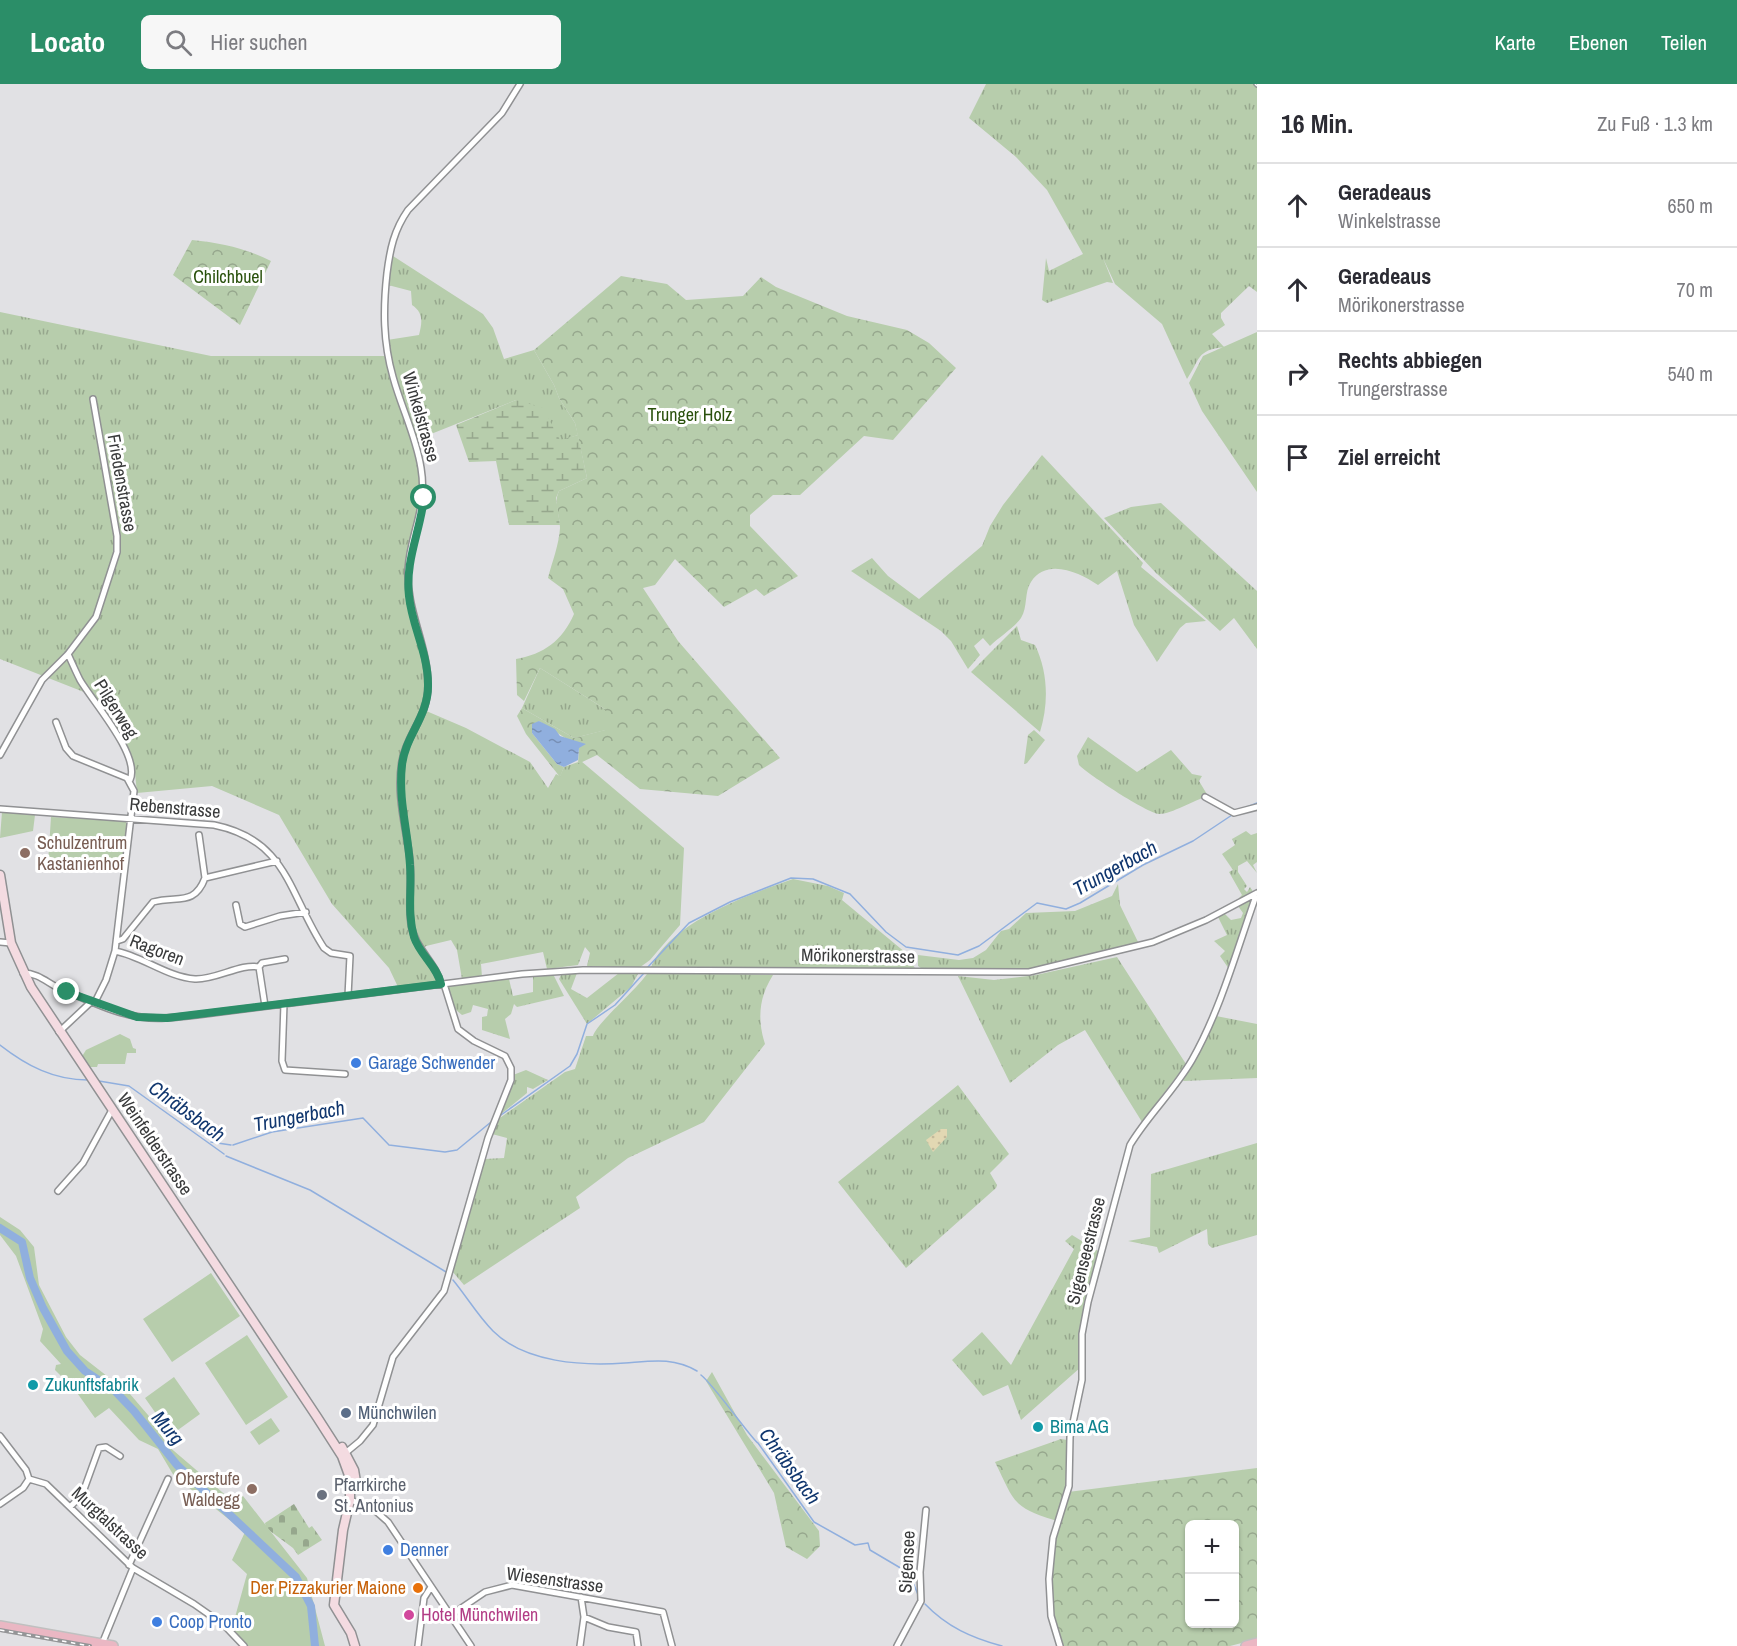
<!DOCTYPE html>
<html lang="de">
<head>
<meta charset="utf-8">
<style>
  body { margin:0; font-family:"Archivo Narrow",sans-serif; background:#f7f7f7; color:#2b2b33 }
  .controls { position:absolute; right:18px; bottom:18px; display:grid; overflow:hidden; border-radius:9px; box-shadow:0 2px 4px #0004 }
  .controls button { width:54px; height:54px; display:grid; place-items:center; padding:0; border:0; border-bottom:2px solid #e1e1e2; background:#fff; color:#2b2b33; font:30px sans-serif }
  .stop { position:absolute; width:18px; height:18px; margin:-14px; border:4px solid #2b8e68; border-radius:50%; background:#fff }
  .stop.end { background:#2b8e68; border-color:#fff; box-shadow:0 2px 6px #0008 }
  .list { margin:0; padding:0; list-style:none }
  h2 { display:flex; justify-content:space-between; align-items:center; height:78px; margin:0; padding:0 24px; font-size:26px }
  h2 small { font-size:20px; font-weight:400; color:#7c7c81 }
  .list li { display:grid; grid-template-columns:39px 1fr auto; gap:18px; align-items:center; box-sizing:border-box; height:84px; padding:0 24px; border-top:2px solid #e1e1e2 }
  .list b { display:block; font-size:22px; white-space:nowrap }
  .list p { margin:0; font-size:20px; white-space:nowrap; color:#7c7c81 }
  .list em { font-size:20px; font-style:normal; color:#7c7c81 }
  .icon { flex:none; width:33px; height:33px; fill:none; stroke:currentColor; stroke-width:2; stroke-linecap:round; stroke-linejoin:round }
  .map { position:relative; flex:none; width:1257px; height:1562px; overflow:hidden }
  header { display:flex; align-items:center; gap:36px; box-sizing:border-box; height:84px; padding:0 30px; background:#2b8e68; color:#fff }
  header strong { font-size:28px }
  nav { display:flex; gap:33px; margin-inline-start:auto; font-size:21px }
  .search { width:420px; height:54px; background:#f7f7f7; display:flex; align-items:center; gap:15px; box-sizing:border-box; padding:0 21px; border-radius:9px; color:#7c7c81; font-size:22px }
  main { display:flex }
  aside { flex:1; background:#fff }
  .map>svg:first-child { display:block }
  .grass { fill:url(#grass-tufts) }
  .forest { fill:url(#forest-crowns); fill-rule:evenodd }
  .wetland { fill:url(#wetland-marsh) }
  .sand { fill:url(#sand-dots) }
  .cemetery { fill:url(#cemetery-stones) }
  .green { fill:#b7cdac }
  .water { fill:url(#water-ripples) }
  .lines { fill:none; stroke-linecap:round; stroke-linejoin:round }
  .stream { stroke:#90afde; stroke-width:1.5 }
  .river { stroke:#90afde; stroke-width:8 }
  .street-casing { stroke:#909193; stroke-width:8 }
  .secondary-casing { stroke:#909193; stroke-width:11 }
  .primary-casing { stroke:#c0c0c0; stroke-width:12 }
  .street { stroke:#fff; stroke-width:5 }
  .secondary { stroke:#f4dbe1; stroke-width:8 }
  .primary { stroke:#eab7c3; stroke-width:9 }
  .rail-casing { stroke:#949597; stroke-width:4 }
  .rail { stroke:#fff; stroke-width:1.5; stroke-dasharray:4.5; stroke-linecap:butt }
  .route { stroke:#2b8e68; stroke-width:8 }
  .education-dot { fill:#8d6e63; stroke:#fff; stroke-width:2 }
  .shop-dot { fill:#3f7fe0; stroke:#fff; stroke-width:2 }
  .culture-dot { fill:#0f9aa8; stroke:#fff; stroke-width:2 }
  .service-dot { fill:#5c6f8a; stroke:#fff; stroke-width:2 }
  .worship-dot { fill:#6b7280; stroke:#fff; stroke-width:2 }
  .food-dot { fill:#e8710a; stroke:#fff; stroke-width:2 }
  .hotel-dot { fill:#d1479c; stroke:#fff; stroke-width:2 }
  .labels { text-anchor:middle; stroke-width:6; stroke-linejoin:round; paint-order:stroke }
  .park-label { font-size:18px; fill:#29500b; stroke:#fff }
  .street-label { font-size:18px; fill:#393a3b; stroke:#fff }
  .education-label { font-size:18px; fill:#785e54; stroke:#fff; text-anchor:start }
  .shop-label { font-size:18px; fill:#366cbe; stroke:#fff; text-anchor:start }
  .culture-label { font-size:18px; fill:#0d838f; stroke:#fff; text-anchor:start }
  .service-label { font-size:18px; fill:#4e5e75; stroke:#fff; text-anchor:start }
  .worship-label { font-size:18px; fill:#5b616d; stroke:#fff; text-anchor:start }
  .food-label { font-size:18px; fill:#c56008; stroke:#fff; text-anchor:end }
  .hotel-label { font-size:18px; fill:#b23c85; stroke:#fff; text-anchor:start }
  .water-label { font-size:20px; font-style:italic; fill:#10366e; stroke:#fff }
</style>
</head>
<body>
<header>
<strong>Locato</strong>
<div class="search"><svg class="icon" aria-label="search" viewBox="0 0 24 24"><circle cx="10" cy="10" r="6"/><path d="M15 15l6 6"/></svg>Hier suchen</div>
<nav><a>Karte</a><a>Ebenen</a><a>Teilen</a></nav>
</header>
<main>
<div class="map">
<svg width="1257" height="1562" viewBox="0 0 1257 1562">
  <defs>
    <pattern id="grass-tufts" width="24" height="20" patternUnits="userSpaceOnUse" patternTransform="scale(1.5)"><rect width="24" height="20" fill="#b7cdac"/><path d="M3 7l-1-3M5 7V3M7 7l1-3M15 17l-1-3M17 17v-4M19 17l1-3" fill="none" stroke="#96a78d"/></pattern>
    <pattern id="forest-crowns" width="20" height="18" patternUnits="userSpaceOnUse" patternTransform="scale(1.5)"><rect width="20" height="18" fill="#b7cdac"/><path d="M2 6a3 3 0 1 1 6 0M12 15a3 3 0 1 1 6 0" fill="none" stroke="#96a78d"/></pattern>
    <pattern id="wetland-marsh" width="20" height="14" patternUnits="userSpaceOnUse" patternTransform="scale(1.5)"><rect width="20" height="14" fill="#b7cdac"/><path d="M1 5h8M5 5V1M11 12h8M15 12V8" fill="none" stroke="#96a78d"/></pattern>
    <pattern id="sand-dots" width="8" height="8" patternUnits="userSpaceOnUse" patternTransform="scale(1.5)"><rect width="8" height="8" fill="#e2d8b3"/><path d="M2 2h.1M6 6h.1" fill="none" stroke="#c3ba9b" stroke-width="1.8" stroke-linecap="round"/></pattern>
    <pattern id="cemetery-stones" width="16" height="16" patternUnits="userSpaceOnUse" patternTransform="scale(1.5)"><rect width="16" height="16" fill="#b7cdac"/><path d="M2 7V4a2 2 0 0 1 4 0v3zM10 15v-3a2 2 0 0 1 4 0v3z" fill="#96a78d"/></pattern>
    <pattern id="water-ripples" width="26" height="14" patternUnits="userSpaceOnUse" patternTransform="scale(1.5)"><rect width="26" height="14" fill="#90afde"/><path d="M2 4q2-2 4 0t4 0M15 11q2-2 4 0t4 0" fill="none" stroke="#778fb5"/></pattern>
  </defs>
  <rect width="100%" height="100%" fill="#e1e1e4"/>
  <path class="grass" d="M986,0H1253L1257,3V208L1249,202L1221,229V234L1225,241L1212,250L1224,263C1196,266 1200,276 1187,295L1162,240L1115,200L1103,174L1113,199L1107,198L1047,219L1042,216L1046,174L1049,187L1083,170L1047,106L1016,73L969,34Z
    M393,172L483,230L493,244L504,275L534,266L554,301L559,314L575,339L578,351L560,357L516,316L416,356L398,305L387,256L419,251C422,239 424,229 412,221L411,207L388,201Z
    M0,228L211,272H386L418,375L422,411L410,465L407,510L423,574L426,594L424,626L466,644L530,678L548,704L556,690L560,692L564,683L581,677L684,764L680,841L650,876L639,884L587,882L590,869L585,863L578,881L547,885L543,868L481,880L482,893L462,895L457,866L451,856L426,862L420,868L437,891L436,897L398,903L389,884L332,820L279,731L212,702L137,709L135,689L94,612L0,575Z
    M1257,248V408L1202,327L1189,299L1203,272Z
    M1042,371L1143,479L1141,483L1206,537L1186,539L1180,544L1157,578L1134,541L1117,487L1098,501C1080,489 1047,473 1031,498C1024,508 1028,523 1021,534C1014,544 999,553 990,562L983,554L974,562L980,571L968,585L951,557L941,547L851,487L872,474L888,492L919,515L982,462L990,442L1003,421Z
    M1161,419L1257,507V565L1234,534L1220,547L1156,489L1104,434L1131,423Z
    M1017,542L1021,556L1035,561C1048,588 1049,619 1040,648L971,588Z
    M540,584L605,625L606,646L574,654L522,624Z
    M1088,653L1137,688L1171,666L1192,690L1202,692L1199,697L1208,712C1194,716 1172,730 1159,730C1147,729 1089,691 1079,681L1077,672Z
    M1246,747L1251,751L1257,749V778L1253,781L1257,789L1247,777L1238,782V788L1247,802L1244,805L1247,808L1250,803L1254,809L1240,816L1239,814L1242,811L1229,788L1233,786L1222,770L1235,761L1232,755Z
    M793,795L828,802L844,809L842,816L906,869L916,886L651,883C670,838 750,810 793,795Z
    M1118,800L1120,821L1139,860L1030,886L925,887L918,882V871L959,876L973,874L986,866L1001,847L1009,845L1026,829L1075,827L1112,812Z
    M1253,814L1229,885L1220,872L1225,867L1214,857L1227,851L1218,833L1224,829L1231,836L1241,834L1243,829L1238,822Z
    M1117,873L1186,980L1142,1038L1085,946L1058,961L1010,999L958,892L994,896L1036,891Z
    M639,888L631,903L587,940L559,895L562,889H577L571,905L587,914L619,889Z
    M664,888L773,891C759,913 757,935 765,960L704,1038L628,1074L576,1113L580,1124L464,1201L452,1187L485,1075L504,1074L507,1054L492,1050L497,1036L565,988L575,985L586,952H593C596,940 636,906 647,890Z
    M553,890L564,912L517,923L514,920L511,930L505,935L510,955L482,946V933L487,932L488,925L473,921L471,928L462,931L456,926L453,928L447,904L450,901L509,895L513,912L533,908V892Z
    M1216,932L1257,940V994L1183,997Z
    M526,986L548,996L533,1005L527,1003V1009L500,1031L513,991Z
    M958,1001L1009,1070L990,1089L997,1101L996,1104L906,1184L838,1098Z
    M1257,1059V1151L1212,1164L1208,1160L1207,1145L1159,1169L1157,1163L1128,1157L1150,1153L1151,1090Z
    M1072,1151L1098,1167L1083,1239L1081,1283L1021,1336L1008,1301L983,1312L952,1276L982,1248L1011,1281L1074,1165L1065,1157Z"/>
  <path class="forest" d="M192,156C221,159 245,164 271,177L240,241L173,191Z
    M621,192L667,200L686,216L743,212L761,193L776,203L847,232L907,246L929,259L956,284L893,356L864,352L800,411H773L750,431V442L798,492L764,512L756,505L724,523L675,475L655,501L643,504L678,557L780,674L718,712L640,705L597,671L578,680L579,663L539,637L532,649L557,680L564,683L560,693L526,650L517,632L522,624L574,654L605,646V625L540,584L524,617L517,611L516,575C544,570 562,557 574,530L563,505L548,494C552,478 559,461 560,444C560,431 553,419 559,407L587,394L575,339L559,314L554,301L534,266Z
    M1034,646L1045,656L1027,679L1024,680L1028,651Z
    M712,1288L747,1351L819,1447L820,1462L807,1475L786,1463L774,1409L706,1297Z
    M1061,1355L1067,1356V1404L1058,1435L1054,1436C1011,1423 1014,1416 995,1378Z
    M1257,1384V1555L1230,1562H1060C1043,1506 1050,1463 1068,1408ZM1190,1440H1234V1540H1190Z"/>
  <path class="wetland" d="M516,316L543,324L560,356L578,351L587,394L559,407L556,414L560,441H509L496,377L469,378L456,341Z"/>
  <path class="sand" d="M941,1045H947V1053L933,1068L926,1056Z"/>
  <path class="cemetery" d="M294,1420L309,1444L312,1442L322,1456L298,1471L293,1464L266,1444L265,1439Z"/>
  <path class="green" d="M2,728L35,731L33,747L0,754Z
    M51,733L126,737L128,745L123,785L52,782L48,779Z
    M120,950L130,955L133,964L136,965V969H127L125,980H98L97,983H87L81,974L86,966Z
    M0,1133L20,1146L34,1163L39,1201L66,1253L80,1271L130,1310L154,1338L167,1361L229,1414L243,1412L307,1494L325,1562H314L309,1532L313,1562H248L232,1544L247,1490L232,1476L245,1448L174,1392L158,1365L139,1356L109,1324L95,1334L75,1306L55,1286L56,1281L61,1280L40,1257L43,1245L16,1172L0,1151Z
    M211,1189L240,1232L172,1278L143,1235Z
    M247,1251L288,1313L246,1341L205,1279Z
    M174,1293L200,1330L171,1351L145,1314Z
    M271,1334L280,1347L259,1361L250,1348Z"/>
  <path class="water" d="M539,637L555,645L560,652L586,660L579,664L578,676L564,683L557,680L532,649V640Z"/>
  <g class="lines">
    <path class="stream" d="M1247,723L1257,719
      M647,884L689,839L730,818L791,794L813,795L850,810L886,848L906,863L958,871L979,862L1037,819L1066,825L1080,819L1143,781L1193,757L1232,731
      M0,961C27,982 54,996 88,996
      M99,997L129,1002L224,1070
      M501,1031L570,982L577,970L587,940L615,921L644,889
      M211,1058L231,1061
      M233,1061L272,1048L363,1034L389,1061L445,1068L457,1066L491,1038
      M226,1072L310,1106L446,1188
      M453,1196C467,1213 478,1232 493,1247C525,1279 583,1282 625,1279C652,1277 673,1273 697,1287
      M701,1291C715,1302 753,1357 758,1359L814,1438L855,1461L868,1459L870,1466L909,1489L919,1513
      M925,1520C947,1543 972,1554 1002,1562"/>
    <path class="river" d="M0,1144L22,1158L30,1194L43,1224L67,1267L85,1287L114,1306L134,1327L177,1381L296,1493L311,1522L315,1562"/>
    <defs>
      <path id="street" d="M68,570C72,579 76,588 80,596C93,618 141,672 130,696
        M56,638L66,664L73,672L127,694L134,707L115,867L106,896L95,918
        M0,671L42,596L68,570L96,533L117,468V452L93,315
        M1205,713L1234,729L1257,723
        M0,725L214,741C288,756 289,811 324,864L331,869L350,872L348,912
        M199,751L205,794
        M236,821L240,840L245,843L280,832L306,828
        M117,857L123,855L153,818C177,811 194,823 205,794L277,777
        M0,858L11,859
        M115,867C142,872 167,893 195,895C216,896 241,879 259,883L265,922
        M259,883L262,879L285,875
        M23,889C40,889 49,901 65,907C89,916 115,930 141,933C159,936 179,933 197,931L522,890L583,886L1029,888L1153,858L1206,836L1257,809
        M441,900C436,878 414,864 411,840C408,819 412,798 410,776C406,743 396,711 402,677C407,649 428,633 428,601C428,561 406,526 408,486C410,448 428,426 421,384C416,352 401,323 393,293C383,258 383,225 387,189C390,165 394,146 408,126L502,29L520,0
        M284,920L282,977L285,986L345,990
        M59,948L92,917
        M58,1107L83,1079L112,1026
        M0,1352L26,1386L29,1395
        M343,1371L360,1357L373,1341L393,1273L444,1207L488,1054L511,996V984L505,972L474,957L458,945L444,900
        M29,1395L46,1400L133,1484L194,1520L224,1541L244,1562
        M350,1416L371,1423L388,1438L471,1562
        M0,1420L23,1404L29,1395
        M70,1423L82,1411L99,1364L106,1363L120,1372
        M129,1481L168,1395
        M451,1531L485,1508L512,1501L663,1528L672,1562
        M584,1533L608,1543L636,1548L638,1562
        M102,1560L133,1484
        M418,1562L424,1514L431,1503
        M580,1562L584,1533L581,1513
        M897,1562L921,1517L920,1488L926,1426
        M1060,1562L1051,1532L1049,1495L1053,1454L1069,1402L1070,1353L1082,1296V1250L1088,1218L1130,1061C1148,1031 1174,1007 1192,976C1221,925 1237,865 1257,809"/>
      <path id="secondary" d="M0,791L11,859L31,903L317,1333L342,1372L350,1394V1416L343,1446L334,1521L351,1549L355,1562
        M342,1363L354,1386L356,1398"/>
      <path id="primary" d="M0,1542L113,1562
        M1246,1562L1257,1559"/>
    </defs>
    <use href="#street" class="street-casing"/>
    <use href="#secondary" class="secondary-casing"/>
    <use href="#primary" class="primary-casing"/>
    <use href="#street" class="street"/>
    <use href="#secondary" class="secondary"/>
    <use href="#primary" class="primary"/>
    <defs>
      <path id="rail" d="M1255,0L1257,2
        M0,1546L90,1562"/>
    </defs>
    <use href="#rail" class="rail-casing"/>
    <use href="#rail" class="rail"/>
  </g>
  <g class="lines">
    <path class="route" d="M67,908L137,933L167,934L441,900C437,882 420,871 414,853C407,829 412,805 410,781C408,747 398,716 402,681C405,652 429,632 428,600C428,569 412,542 409,512C405,477 420,448 424,414"/>
  </g>
  <g class="education-dot">
    <circle cx="25" cy="769" r="6"/>
    <circle cx="252" cy="1405" r="6"/>
  </g>
  <g class="shop-dot">
    <circle cx="356" cy="979" r="6"/>
    <circle cx="388" cy="1466" r="6"/>
    <circle cx="157" cy="1538" r="6"/>
  </g>
  <g class="culture-dot">
    <circle cx="33" cy="1301" r="6"/>
    <circle cx="1038" cy="1343" r="6"/>
  </g>
  <circle class="service-dot" cx="346" cy="1329" r="6"/>
  <circle class="worship-dot" cx="322" cy="1411" r="6"/>
  <circle class="food-dot" cx="418" cy="1504" r="6"/>
  <circle class="hotel-dot" cx="409" cy="1531" r="6"/>
  <g class="labels">
    <g class="park-label">
      <text x="228" y="199">Chilchbuel</text>
      <text x="690" y="337">Trunger Holz</text>
    </g>
    <g class="street-label">
      <text transform="translate(421 333) rotate(74)" y="6">Winkelstrasse</text>
      <text transform="translate(122 399) rotate(80)" y="6">Friedenstrasse</text>
      <text transform="translate(116 625) rotate(58)" y="6">Pilgerweg</text>
      <text transform="translate(175 724) rotate(5)" y="6">Rebenstrasse</text>
      <text transform="translate(157 866) rotate(21)" y="6">Ragoren</text>
      <text transform="translate(858 872) rotate(1)" y="6">Mörikonerstrasse</text>
      <text transform="translate(155 1060) rotate(56)" y="6">Weinfelderstrasse</text>
      <text transform="translate(1086 1167) rotate(-76)" y="6">Sigenseestrasse</text>
      <text transform="translate(110 1439) rotate(43)" y="6">Murgtalstrasse</text>
      <text transform="translate(907 1478) rotate(-87)" y="6">Sigensee</text>
      <text transform="translate(555 1496) rotate(8)" y="6">Wiesenstrasse</text>
    </g>
    <g class="education-label">
      <text x="37" y="765">Schulzentrum<tspan x="37" dy="21">Kastanienhof</tspan></text>
      <text x="240" y="1401" text-anchor="end">Oberstufe<tspan x="240" dy="21">Waldegg</tspan></text>
    </g>
    <g class="shop-label">
      <text x="368" y="985">Garage Schwender</text>
      <text x="400" y="1472">Denner</text>
      <text x="169" y="1544">Coop Pronto</text>
    </g>
    <g class="culture-label">
      <text x="45" y="1307">Zukunftsfabrik</text>
      <text x="1050" y="1349">Bima AG</text>
    </g>
    <g class="service-label">
      <text x="358" y="1335">Münchwilen</text>
    </g>
    <g class="worship-label">
      <text x="334" y="1407">Pfarrkirche<tspan x="334" dy="21">St. Antonius</tspan></text>
    </g>
    <g class="food-label">
      <text x="406" y="1510">Der Pizzakurier Maione</text>
    </g>
    <g class="hotel-label">
      <text x="421" y="1537">Hotel Münchwilen</text>
    </g>
    <g class="water-label">
      <text transform="translate(1115 784) rotate(-29)" y="7">Trungerbach</text>
      <text transform="translate(187 1027) rotate(36)" y="7">Chräbsbach</text>
      <text transform="translate(299 1032) rotate(-11)" y="7">Trungerbach</text>
      <text transform="translate(168 1344) rotate(50)" y="7">Murg</text>
      <text transform="translate(790 1382) rotate(54)" y="7">Chräbsbach</text>
    </g>
  </g>
</svg>
<div class="controls">
<button>+</button>
<button>−</button>
</div>
<div class="stop" style="left:424px;top:414px"></div>
<div class="stop end" style="left:67px;top:908px"></div>
</div>
<aside>
<h2>16 Min.<small>Zu Fuß · 1.3 km</small></h2>
<ul class="list">
<li><svg class="icon" aria-label="ahead" viewBox="0 0 24 24"><path d="M12 20V5M6 11l6-6 6 6"/></svg><div><b>Geradeaus</b><p>Winkelstrasse</p></div><em>650 m</em></li>
<li><svg class="icon" aria-label="ahead" viewBox="0 0 24 24"><path d="M12 20V5M6 11l6-6 6 6"/></svg><div><b>Geradeaus</b><p>Mörikonerstrasse</p></div><em>70 m</em></li>
<li><svg class="icon" aria-label="right" viewBox="0 0 24 24"><path d="M7 20v-9h11M14 6l5 5-5 5"/></svg><div><b>Rechts abbiegen</b><p>Trungerstrasse</p></div><em>540 m</em></li>
<li><svg class="icon" aria-label="arrive" viewBox="0 0 24 24"><path d="M6 21V4h12l-3 4 3 4H6"/></svg><div><b>Ziel erreicht</b></div></li>
</ul>
</aside>
</main>
</body>
</html>
